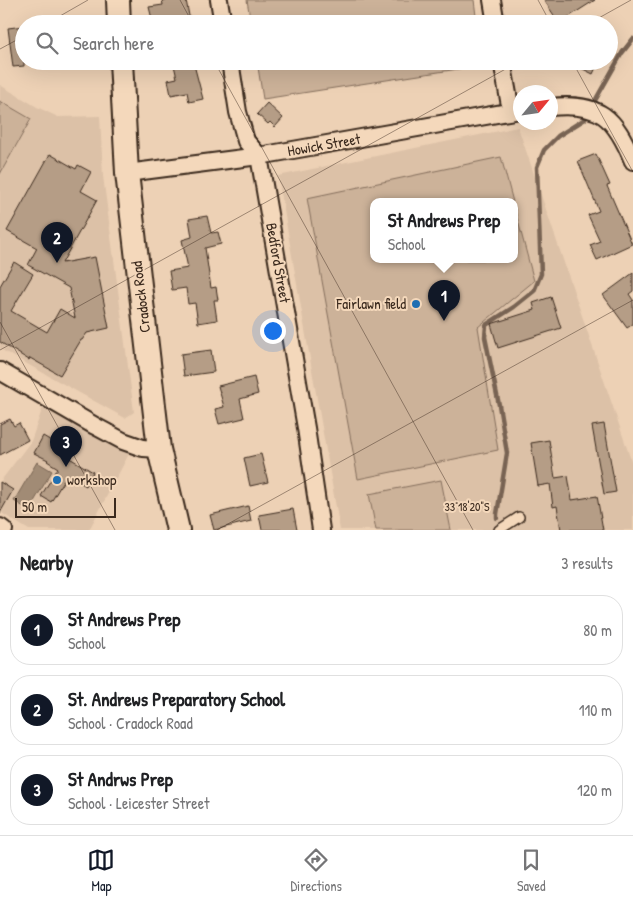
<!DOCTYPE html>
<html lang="en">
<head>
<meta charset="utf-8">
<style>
  body { margin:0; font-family:"Patrick Hand",sans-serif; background:#f6f6f6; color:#202124 }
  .compass { position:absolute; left:513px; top:85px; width:45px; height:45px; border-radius:50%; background:#fff; box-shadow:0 5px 20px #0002; rotate:61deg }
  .scale { position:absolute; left:15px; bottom:12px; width:101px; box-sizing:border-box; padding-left:5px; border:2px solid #3b2a1e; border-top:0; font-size:14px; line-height:18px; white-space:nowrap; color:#3b2a1e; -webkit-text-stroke:4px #f4d8bb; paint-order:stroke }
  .you { position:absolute; left:272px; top:330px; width:18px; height:18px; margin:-12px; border:4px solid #fff; border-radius:50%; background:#1a73e8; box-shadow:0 0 0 8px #1a73e833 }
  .badge { display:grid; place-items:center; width:32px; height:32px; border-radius:50%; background:#111827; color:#fff; font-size:16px; font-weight:700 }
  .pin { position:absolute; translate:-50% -41px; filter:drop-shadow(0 1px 2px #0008) }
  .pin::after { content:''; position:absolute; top:26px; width:18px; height:15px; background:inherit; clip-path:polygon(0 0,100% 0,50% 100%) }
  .popup { position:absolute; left:370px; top:198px; width:148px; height:65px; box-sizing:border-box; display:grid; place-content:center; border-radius:10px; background:#fff; filter:drop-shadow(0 1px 4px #0005); font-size:16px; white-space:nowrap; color:#757577 }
  .popup b { font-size:19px; color:#202124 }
  .popup::after { content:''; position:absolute; left:50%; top:100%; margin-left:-10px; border:10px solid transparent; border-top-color:#fff }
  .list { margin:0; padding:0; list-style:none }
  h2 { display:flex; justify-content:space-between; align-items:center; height:65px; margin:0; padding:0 20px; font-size:21px }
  h2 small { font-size:16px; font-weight:400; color:#757577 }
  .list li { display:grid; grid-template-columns:32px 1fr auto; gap:15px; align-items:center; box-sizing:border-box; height:70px; margin:0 10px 10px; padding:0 10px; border:1px solid #e0e0e0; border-radius:20px }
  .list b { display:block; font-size:19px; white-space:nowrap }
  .list p { margin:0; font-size:16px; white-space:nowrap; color:#757577 }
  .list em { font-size:16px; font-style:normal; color:#757577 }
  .icon { flex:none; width:28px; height:28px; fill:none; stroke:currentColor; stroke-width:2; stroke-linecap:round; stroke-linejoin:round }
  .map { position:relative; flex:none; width:633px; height:530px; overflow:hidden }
  .search { position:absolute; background:#fff; box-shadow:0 5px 20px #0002; left:15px; right:15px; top:15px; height:55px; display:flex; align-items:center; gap:12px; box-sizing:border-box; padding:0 18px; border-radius:28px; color:#757577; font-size:19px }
  .sheet { height:305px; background:#fff }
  nav { display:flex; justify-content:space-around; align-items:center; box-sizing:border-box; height:70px; border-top:1px solid #e0e0e0; background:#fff; font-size:14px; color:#757577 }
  nav a { display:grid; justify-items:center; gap:2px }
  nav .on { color:#111827 }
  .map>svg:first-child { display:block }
  .built { fill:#dcc1a7; fill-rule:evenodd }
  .green { fill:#ccb299; stroke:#846e5c }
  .water { fill:#a18b75; stroke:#786452 }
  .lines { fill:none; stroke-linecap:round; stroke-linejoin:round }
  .stream { stroke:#786452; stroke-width:4.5 }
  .building { fill:#b59d86; stroke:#3b2a1e }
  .lane-casing { stroke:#3b2a1e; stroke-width:12 }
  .street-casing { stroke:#3b2a1e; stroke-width:20 }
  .secondary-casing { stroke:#3b2a1e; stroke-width:26 }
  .lane { stroke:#f4d8bb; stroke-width:9 }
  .street { stroke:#f4d8bb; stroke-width:16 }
  .secondary { stroke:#f4d8bb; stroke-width:22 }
  .ticks { fill:none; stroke:#3b2a1e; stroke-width:1; stroke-opacity:0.45 }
  .poi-dot { fill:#1f6fb2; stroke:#f4d8bb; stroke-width:2 }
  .labels { text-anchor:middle; stroke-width:4; stroke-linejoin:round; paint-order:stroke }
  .street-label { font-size:15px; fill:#3b2a1e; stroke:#f4d8bb }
  .poi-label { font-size:15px; fill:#3b2a1e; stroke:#f4d8bb; text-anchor:end }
  .ticks-label { font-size:12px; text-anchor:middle; fill:#3b2a1e; stroke:#f4d8bb; stroke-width:4; stroke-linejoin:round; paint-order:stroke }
</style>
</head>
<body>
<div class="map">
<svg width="633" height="530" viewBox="0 0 633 530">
  <rect width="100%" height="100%" fill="#edd1b5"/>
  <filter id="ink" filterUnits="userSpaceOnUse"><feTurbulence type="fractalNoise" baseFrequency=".02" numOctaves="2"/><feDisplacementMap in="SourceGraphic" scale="10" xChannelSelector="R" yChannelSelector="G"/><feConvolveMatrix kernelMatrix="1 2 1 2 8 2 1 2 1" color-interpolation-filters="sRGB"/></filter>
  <g filter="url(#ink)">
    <path class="built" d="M0,85L37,107L58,117L100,116L103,176L134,412L125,418L0,349Z
      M518,127L633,466V530H340L278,176ZM374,202H514V260H374Z
      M43,407L130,452L89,530H29L0,512V482L31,441Z"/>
    <path class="green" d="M247,0H474L477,24H251Z
      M257,61H484V65L263,99Z
      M0,101L31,119L0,174Z
      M501,157L513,202H374V260H514V206L534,281L478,327L498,450L358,479L307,198Z
      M441,480L451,530H376L369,494Z"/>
    <path class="water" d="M37,462L52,471L29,510L14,501Z"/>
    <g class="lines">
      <path class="stream" d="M596,99L622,53L633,39
        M497,518V514L507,453L499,405L485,337L486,325L514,307L534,291L541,274L537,167L544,150L558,136L585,119"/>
    </g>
    <path class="building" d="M162,0H186L190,21L176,24H167L166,20L153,23L149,7L163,5Z
      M544,0H595L559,23Z
      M24,26V66L13,67L8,28Z
      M173,61H193L203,99L189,102L187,92L171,95L168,80L177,78Z
      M567,61H599L593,74Z
      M267,103L283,118L275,127L270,122L268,124L257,114Z
      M50,154L76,169L78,165L91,172L81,191L97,200L62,263L95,257L109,328L87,333L82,340H81L60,375L30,358L29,360L0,342V286L14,262L33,274L11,311L47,332L60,309L75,318L69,288L28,265L37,248L7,231Z
      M596,154L610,185L607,186L632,244L597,260L590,245L600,241L588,215L599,211L578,161Z
      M207,216L211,233L218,232L221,244L205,248L211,288L216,287L218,300H214L217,320L198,323L195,303L188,304L186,288L172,290L169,271L188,268L182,240L192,237L189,219Z
      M633,273V291L629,294L633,300V324L627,328L603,295Z
      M551,297L561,328L498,348L491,324L535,310L533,303Z
      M211,350L214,372L184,376L181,354Z
      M254,377L258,394L240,399L244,418L219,424L215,409L224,407L218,386Z
      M10,419L14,426L19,423L28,440L0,455V424Z
      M604,424L616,492L604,494L592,426Z
      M43,436L53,442L51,447L93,472L86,486L67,475L51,502L41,496L58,468L47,461L48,460L34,453Z
      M549,440L555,478L568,476L572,500L597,496L603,530H561L557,506L553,507L550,484L538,486L531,443Z
      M261,454L268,482L250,486L244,458Z
      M0,482L13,490L0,513Z
      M248,506L251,521L214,530L210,515Z
      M293,509L297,530H262L259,515Z"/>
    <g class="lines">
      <defs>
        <path id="lane" d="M499,530L519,517"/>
        <path id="street" d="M219,0L223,24
          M492,0L496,24
          M230,61L238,112L246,141L259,156L306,428L321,530
          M502,61L511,111
          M550,107C600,102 615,117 633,161
          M127,173L259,156L520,110
          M0,371L95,426L123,441L143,448L159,449
          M0,527L4,530"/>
        <path id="secondary" d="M118,0L119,24
          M121,61L127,173L159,449L178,530"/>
      </defs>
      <use href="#lane" class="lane-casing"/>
      <use href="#street" class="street-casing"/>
      <use href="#secondary" class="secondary-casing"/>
      <use href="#lane" class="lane"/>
      <use href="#street" class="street"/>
      <use href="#secondary" class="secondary"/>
    </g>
  </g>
  <path class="ticks" d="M180,0L193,24M538,0L551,24M46,24L88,0M588,24L631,0M0,49L24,36M214,61L473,530M572,61L633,172M0,322L115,530M0,350L520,61M217,530L633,300"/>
  <g class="poi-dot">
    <circle cx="416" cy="304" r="5"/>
    <circle cx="57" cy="480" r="5"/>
  </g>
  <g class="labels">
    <g class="street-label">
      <text transform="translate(324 145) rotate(-10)" y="5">Howick Street</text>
      <text transform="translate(278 263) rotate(80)" y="5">Bedford Street</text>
      <text transform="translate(141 297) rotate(-97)" y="5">Cradock Road</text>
    </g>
    <g class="poi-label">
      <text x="406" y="309">Fairlawn field</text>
      <text x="67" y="485" text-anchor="start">workshop</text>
    </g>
  </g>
  <g class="ticks-label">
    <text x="467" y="511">33°18'20"S</text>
  </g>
</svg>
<svg class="compass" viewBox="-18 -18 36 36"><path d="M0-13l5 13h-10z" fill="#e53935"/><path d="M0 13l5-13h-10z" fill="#757577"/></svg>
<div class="scale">50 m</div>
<div class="you"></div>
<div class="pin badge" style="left:444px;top:321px">1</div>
<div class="popup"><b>St Andrews Prep</b>School</div>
<div class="pin badge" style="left:57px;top:263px">2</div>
<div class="pin badge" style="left:66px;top:467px">3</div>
<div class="search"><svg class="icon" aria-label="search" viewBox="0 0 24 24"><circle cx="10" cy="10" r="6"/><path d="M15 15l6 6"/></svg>Search here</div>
</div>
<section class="sheet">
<h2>Nearby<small>3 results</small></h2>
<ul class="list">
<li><span class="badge">1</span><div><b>St Andrews Prep</b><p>School</p></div><em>80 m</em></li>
<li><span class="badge">2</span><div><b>St. Andrews Preparatory School</b><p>School · Cradock Road</p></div><em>110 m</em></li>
<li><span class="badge">3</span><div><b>St Andrws Prep</b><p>School · Leicester Street</p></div><em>120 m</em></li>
</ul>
</section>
<nav>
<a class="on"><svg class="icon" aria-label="map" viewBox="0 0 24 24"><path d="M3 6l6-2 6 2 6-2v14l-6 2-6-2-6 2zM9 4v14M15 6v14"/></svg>Map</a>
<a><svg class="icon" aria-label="directions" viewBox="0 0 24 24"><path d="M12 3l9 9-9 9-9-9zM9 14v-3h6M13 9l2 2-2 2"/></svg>Directions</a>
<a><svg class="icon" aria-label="saved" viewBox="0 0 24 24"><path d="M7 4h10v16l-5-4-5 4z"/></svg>Saved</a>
</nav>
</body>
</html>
